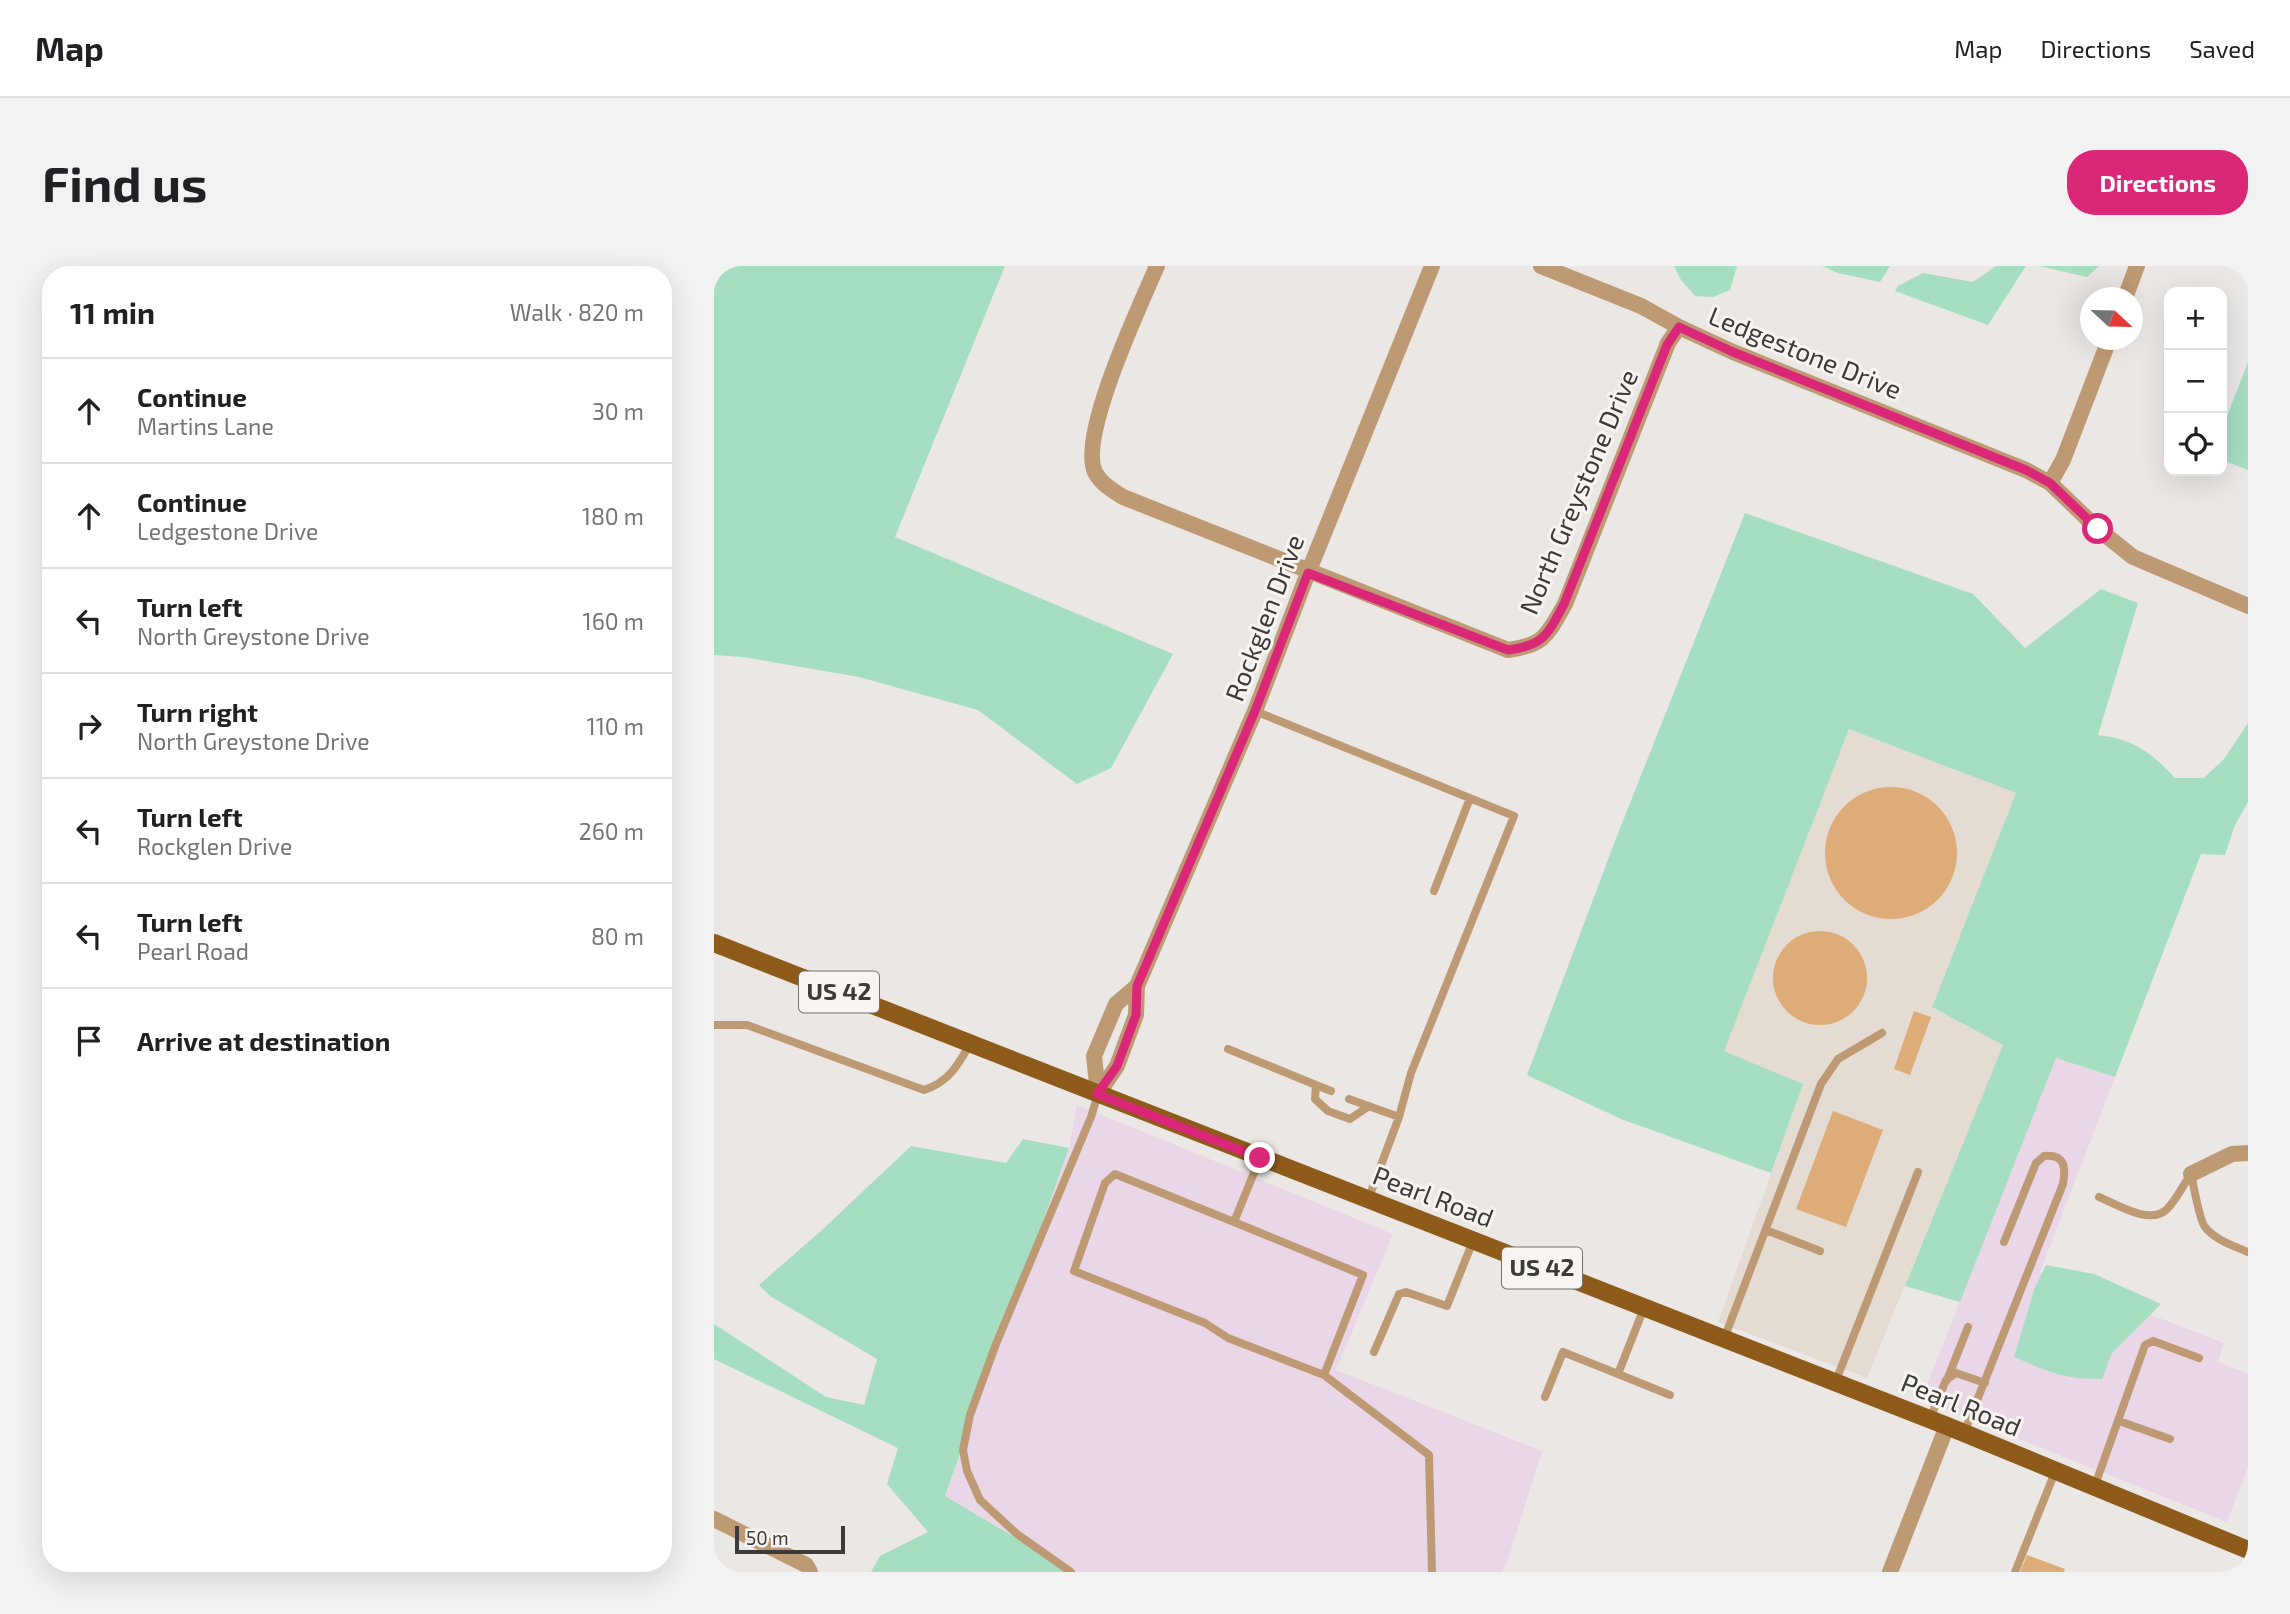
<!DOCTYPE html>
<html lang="en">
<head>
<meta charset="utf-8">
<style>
  body { margin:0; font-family:"Exo 2",sans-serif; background:#f2f2f2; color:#202124 }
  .controls { position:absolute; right:21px; top:21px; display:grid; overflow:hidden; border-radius:14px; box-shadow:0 7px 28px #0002 }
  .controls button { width:63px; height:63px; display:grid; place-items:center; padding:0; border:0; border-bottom:2px solid #e0e0e0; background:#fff; color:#202124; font:35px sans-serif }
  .compass { position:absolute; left:1366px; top:21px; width:63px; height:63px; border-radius:50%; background:#fff; box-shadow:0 7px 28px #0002; rotate:112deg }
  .scale { position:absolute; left:21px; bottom:18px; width:110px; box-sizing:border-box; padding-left:7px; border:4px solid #3c3b39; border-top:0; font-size:19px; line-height:24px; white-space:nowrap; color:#3c3b39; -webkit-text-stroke:5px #f7f4f1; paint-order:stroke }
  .stop { position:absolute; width:21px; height:21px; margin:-16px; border:5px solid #db2777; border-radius:50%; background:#fff }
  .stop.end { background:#db2777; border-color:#fff; box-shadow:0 2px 7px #0008 }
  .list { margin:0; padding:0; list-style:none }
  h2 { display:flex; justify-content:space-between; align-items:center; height:91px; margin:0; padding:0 28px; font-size:30px }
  h2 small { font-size:23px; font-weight:400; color:#757577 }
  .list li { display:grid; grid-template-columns:46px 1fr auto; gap:21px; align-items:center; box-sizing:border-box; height:105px; padding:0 28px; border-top:2px solid #e0e0e0 }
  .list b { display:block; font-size:26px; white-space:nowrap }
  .list p { margin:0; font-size:23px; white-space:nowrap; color:#757577 }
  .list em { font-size:23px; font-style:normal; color:#757577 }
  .icon { flex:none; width:38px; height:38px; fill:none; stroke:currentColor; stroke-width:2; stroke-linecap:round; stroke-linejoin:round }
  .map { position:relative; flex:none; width:1534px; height:1306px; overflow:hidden; border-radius:28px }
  header { display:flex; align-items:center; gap:42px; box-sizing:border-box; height:98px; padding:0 35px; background:#fff; border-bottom:2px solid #e0e0e0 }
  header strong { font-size:33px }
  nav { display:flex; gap:38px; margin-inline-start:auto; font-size:24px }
  .intro { display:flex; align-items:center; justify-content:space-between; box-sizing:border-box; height:168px; padding:0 42px }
  h1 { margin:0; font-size:49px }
  .button { padding:18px 32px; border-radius:28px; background:#db2777; color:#fff; font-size:24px; font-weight:700 }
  main { display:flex; gap:42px; padding:0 42px }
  aside { flex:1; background:#fff; border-radius:28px; box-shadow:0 7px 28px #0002 }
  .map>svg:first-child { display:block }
  .commercial { fill:#e9d7e8 }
  .built { fill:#e4dbd2 }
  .green { fill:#a6dec2 }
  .building { fill:#deac78 }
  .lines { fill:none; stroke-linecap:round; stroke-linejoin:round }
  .lane { stroke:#be9a74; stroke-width:8 }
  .street { stroke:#be9a74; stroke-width:16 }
  .primary { stroke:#8e5b1a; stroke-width:18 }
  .route { stroke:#db2777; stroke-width:9 }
  .labels { text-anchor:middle; stroke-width:6; stroke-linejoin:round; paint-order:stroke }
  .shield { fill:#f7f4f1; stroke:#747270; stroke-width:2 }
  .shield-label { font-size:24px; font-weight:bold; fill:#3c3b39 }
  .street-label { font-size:26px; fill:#3c3b39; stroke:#f7f4f1 }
</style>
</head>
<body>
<header>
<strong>Map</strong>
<nav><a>Map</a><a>Directions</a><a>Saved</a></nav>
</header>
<div class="intro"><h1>Find us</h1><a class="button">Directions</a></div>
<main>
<aside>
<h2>11 min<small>Walk · 820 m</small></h2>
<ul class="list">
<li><svg class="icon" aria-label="ahead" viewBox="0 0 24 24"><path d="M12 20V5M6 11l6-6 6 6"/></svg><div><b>Continue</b><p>Martins Lane</p></div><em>30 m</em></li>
<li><svg class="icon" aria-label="ahead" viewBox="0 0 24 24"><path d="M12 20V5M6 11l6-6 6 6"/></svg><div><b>Continue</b><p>Ledgestone Drive</p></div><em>180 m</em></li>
<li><svg class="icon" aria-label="left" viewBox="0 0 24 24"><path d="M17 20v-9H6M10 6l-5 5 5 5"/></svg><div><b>Turn left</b><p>North Greystone Drive</p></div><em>160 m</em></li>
<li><svg class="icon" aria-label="right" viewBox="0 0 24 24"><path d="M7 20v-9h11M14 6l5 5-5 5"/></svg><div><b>Turn right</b><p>North Greystone Drive</p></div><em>110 m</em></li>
<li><svg class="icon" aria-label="left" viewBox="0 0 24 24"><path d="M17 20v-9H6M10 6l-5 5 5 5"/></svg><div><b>Turn left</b><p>Rockglen Drive</p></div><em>260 m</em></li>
<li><svg class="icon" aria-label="left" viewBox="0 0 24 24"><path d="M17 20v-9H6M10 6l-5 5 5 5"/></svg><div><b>Turn left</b><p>Pearl Road</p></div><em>80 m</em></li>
<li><svg class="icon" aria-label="arrive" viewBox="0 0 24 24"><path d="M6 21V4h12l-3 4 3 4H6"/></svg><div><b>Arrive at destination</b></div></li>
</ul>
</aside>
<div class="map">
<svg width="1534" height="1306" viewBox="0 0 1534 1306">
  <rect width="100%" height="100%" fill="#eae7e4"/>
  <path class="commercial" d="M1342,792L1401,811L1326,1006L1510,1077L1504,1096L1534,1108V1201L1513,1256L1207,1134Z
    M363,839L679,968L622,1104L828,1185L793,1297L788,1306H359L231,1231L355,882Z"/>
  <path class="built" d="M1135,463L1302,527L1218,740L1289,779L1153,1112L1004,1056L1089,818L1009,785Z"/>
  <path class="green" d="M0,0H291L181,271L459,388L397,502L363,518L264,444L145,411L29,391L0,389Z
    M960,0H1023L1016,24L999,31L981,30L967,14Z
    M1108,0H1176L1166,16L1124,7Z
    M1282,0H1312L1274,59L1181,25L1184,20L1209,7L1259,16Z
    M1325,0H1385L1373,11Z
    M1534,96V204L1508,194V163Z
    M1031,247L1259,328L1311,382L1387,323L1424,337L1384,469C1419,473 1437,486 1461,512H1490L1510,493L1534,457V536L1521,559L1511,589L1487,588L1401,811L1342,792L1246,1036L1191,1020L1289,779L1218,741L1302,527L1135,463L1010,785L1089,818L1057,907L907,853L813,809L903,570Z
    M309,873L355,882L231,1230L359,1306H157L166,1290L214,1266L173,1218L184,1182L0,1093V1058L112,1131L150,1139L163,1093L56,1030L45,1019L108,964L197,880L292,897Z
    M1332,999L1380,1008L1447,1038L1398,1087L1388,1113C1349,1113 1335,1106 1300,1091L1321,1021Z"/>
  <path class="building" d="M1111 587a66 66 0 1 1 132 0a66 66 0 1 1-132 0Z
    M1059 712a47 47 0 1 1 94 0a47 47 0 1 1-94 0Z
    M1200,745L1217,751L1196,809L1180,803Z
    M1119,845L1169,864L1132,961L1082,943Z
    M1313,1289L1351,1303L1350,1306H1306Z"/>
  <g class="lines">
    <path class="lane" d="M541,445L800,550L697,807L685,851L654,934
      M720,625L756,532
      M0,759H33L210,824C235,816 244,799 256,778
      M514,783L602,819L601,833L614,845L636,853L655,840
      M602,819L617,825
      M635,833L685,851
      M546,892L520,956L401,908L391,917L360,1005L491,1057L514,1072L610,1109L715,1189L718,1306
      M1477,908C1480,920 1485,954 1491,961C1501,974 1520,980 1534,986
      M1385,931C1402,938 1435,959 1452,944C1462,935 1469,919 1477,908
      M520,956L649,1009L610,1109
      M1052,964L1106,985
      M930,1042L904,1108L956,1129
      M1010,1073L1107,818L1124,793L1168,767
      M660,1086L685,1028L692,1026L733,1040L759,975
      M1233,1114L1254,1061
      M1121,1117L1204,906
      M831,1131L849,1086L904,1108
      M1216,1153L1232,1114L1242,1107L1271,1117
      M1405,1155L1456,1173
      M1250,1167L1349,918C1352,901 1351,888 1330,890L1322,897L1290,976
      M1380,1222L1431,1079L1439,1075L1485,1092
      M357,1306L303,1268L266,1234L253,1205L249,1184L256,1149L282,1078L377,851L384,828
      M1301,1306L1341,1206"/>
    <path class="street" d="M443,0C427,38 364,170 381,206C387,218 398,224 409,231L794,384C831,379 833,369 851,338L954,77L965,61
      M827,0L927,40L965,61L1019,86L1312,204L1336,217L1384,263L1419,291L1534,340
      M1411,32L1423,0
      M1336,217L1349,194L1395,74
      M384,828L403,800L422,749L423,720L541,445L594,307L718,0
      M384,828L380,790L402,738L423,720
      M1477,908L1518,888L1534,887
      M0,1253L92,1299L96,1306
      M1176,1306L1233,1160"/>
    <path class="primary" d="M0,677L1233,1160L1534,1284"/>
  </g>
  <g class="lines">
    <path class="route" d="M546,892L383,828L403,800L422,749L423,720L541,445L594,307L794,384C831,379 833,369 850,338L953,79L965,61L1019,86L1312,204L1336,217L1384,263"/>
  </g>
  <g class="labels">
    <g class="shield">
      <rect x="85" y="705.5" width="80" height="41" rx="5"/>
      <rect x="788" y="981.5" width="80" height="41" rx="5"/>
    </g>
    <g class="shield-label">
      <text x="125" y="734">US 42</text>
      <text x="828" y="1010">US 42</text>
    </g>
    <g class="street-label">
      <text transform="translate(1091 87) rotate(22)" y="9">Ledgestone Drive</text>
      <text transform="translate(865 226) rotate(-67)" y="9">North Greystone Drive</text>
      <text transform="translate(551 352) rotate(-69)" y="9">Rockglen Drive</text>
      <text transform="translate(719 931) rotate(21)" y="9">Pearl Road</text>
      <text transform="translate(1247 1139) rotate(22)" y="9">Pearl Road</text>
    </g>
  </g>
</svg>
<div class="controls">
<button>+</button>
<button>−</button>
<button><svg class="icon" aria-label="locate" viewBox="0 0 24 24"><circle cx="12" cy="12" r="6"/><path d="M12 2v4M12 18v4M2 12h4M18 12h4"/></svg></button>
</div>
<svg class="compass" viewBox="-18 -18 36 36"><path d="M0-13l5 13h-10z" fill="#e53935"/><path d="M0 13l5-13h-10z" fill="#757577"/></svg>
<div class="scale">50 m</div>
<div class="stop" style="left:1384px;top:263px"></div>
<div class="stop end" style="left:546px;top:892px"></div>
</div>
</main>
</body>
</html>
